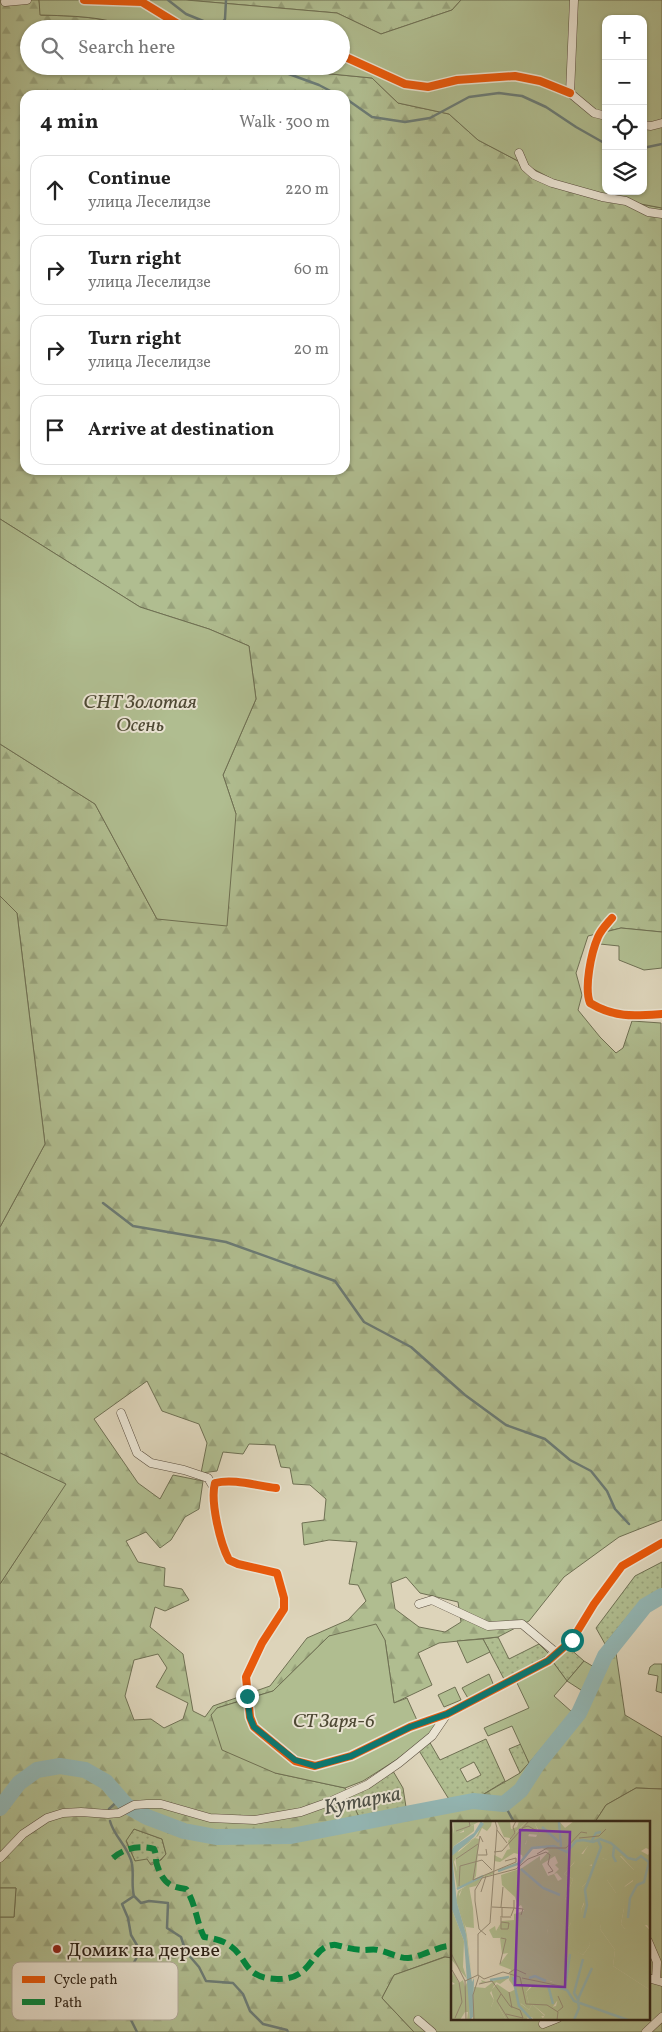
<!DOCTYPE html>
<html lang="en">
<head>
<meta charset="utf-8">
<style>
  body { margin:0; font-family:Vollkorn,serif; background:#f6f6f6; color:#222 }
  .controls { position:absolute; right:15px; top:15px; display:grid; overflow:hidden; border-radius:10px; box-shadow:0 1px 4px #0004 }
  .controls button { width:45px; height:45px; display:grid; place-items:center; padding:0; border:0; border-bottom:1px solid #e0e0e0; background:#fff; color:#222; font:25px sans-serif }
  .stop { position:absolute; width:15px; height:15px; margin:-11px; border:4px solid #0f766e; border-radius:50%; background:#fff }
  .stop.end { background:#0f766e; border-color:#fff; box-shadow:0 1px 5px #0008 }
  .list { margin:0; padding:0; list-style:none }
  h2 { display:flex; justify-content:space-between; align-items:center; height:65px; margin:0; padding:0 20px; font-size:21px }
  h2 small { font-size:16px; font-weight:400; color:#767676 }
  .list li { display:grid; grid-template-columns:32px 1fr auto; gap:15px; align-items:center; box-sizing:border-box; height:70px; margin:0 10px 10px; padding:0 10px; border:1px solid #e0e0e0; border-radius:15px }
  .list b { display:block; font-size:19px; white-space:nowrap }
  .list p { margin:0; font-size:16px; white-space:nowrap; color:#767676 }
  .list em { font-size:16px; font-style:normal; color:#767676 }
  .icon { flex:none; width:28px; height:28px; fill:none; stroke:currentColor; stroke-width:2; stroke-linecap:round; stroke-linejoin:round }
  .map { position:relative; flex:none; width:662px; height:2032px; overflow:hidden }
  .search { position:absolute; background:#fff; box-shadow:0 1px 4px #0004; left:20px; top:20px; width:330px; height:55px; display:flex; align-items:center; gap:12px; box-sizing:border-box; padding:0 18px; border-radius:28px; color:#767676; font-size:19px }
  .panel { position:absolute; background:#fff; box-shadow:0 1px 4px #0004; left:20px; top:90px; width:330px; height:385px; border-radius:15px }
  .map>svg:first-child { display:block }
  .grass { fill:url(#grass-dots); stroke:#6f7053; fill-rule:evenodd }
  .forest { fill:url(#forest-firs); stroke:#6f7053; fill-rule:evenodd }
  .garden { fill:#b0bd90; stroke:#6f7053; fill-rule:evenodd }
  .lines { fill:none; stroke-linecap:round; stroke-linejoin:round }
  .stream { stroke:#6b7b75; stroke-width:2.5 }
  .river { stroke:#93b7b5; stroke-width:16 }
  .minor-casing { stroke:#5a4e3f; stroke-width:9 }
  .minor { stroke:#e9e3d2; stroke-width:8 }
  .quiet { stroke:#00873e; stroke-width:6; stroke-dasharray:12 6; stroke-linecap:butt }
  .cycleway-casing { stroke:#e9e3d2; stroke-width:11 }
  .cycleway { stroke:#e8590c; stroke-width:8 }
  .route { stroke:#0f766e; stroke-width:6 }
  .poi-dot { fill:#8f2418; stroke:#e9e3d2; stroke-width:2 }
  .labels { text-anchor:middle; stroke-width:4; stroke-linejoin:round; paint-order:stroke }
  .park-label { font-size:20px; font-style:italic; fill:#4e4934; stroke:#e9e3d2 }
  .poi-label { font-size:20px; fill:#2e2216; stroke:#e9e3d2; text-anchor:start }
  .water-label { font-size:21px; font-style:italic; fill:#4c4f46; stroke:#e9e3d2 }
  .inset-river { fill:none; stroke:#93b7b5; stroke-width:2.5 }
  .inset-road { fill:none; stroke:#978d78; stroke-width:1 }
  .view { fill:#7b2cbf; fill-opacity:0.15; stroke:#7b2cbf; stroke-width:2.5 }
  .inset-edge { fill:none; stroke:#2e2216; stroke-width:2.5 }
  .key { fill:#e9e3d2; stroke:#b1a99a; stroke-width:1 }
  .key-label { font-size:14px; fill:#2e2216 }
</style>
</head>
<body>
<div class="map">
<svg width="662" height="2032" viewBox="0 0 662 2032">
  <defs>
    <pattern id="grass-dots" width="8" height="8" patternUnits="userSpaceOnUse" patternTransform="scale(1.25)"><rect width="8" height="8" fill="#b0bd90"/><path d="M2 2h.1M6 6h.1" fill="none" stroke="#98a27b" stroke-width="1.8" stroke-linecap="round"/></pattern>
    <pattern id="forest-firs" width="22" height="20" patternUnits="userSpaceOnUse" patternTransform="scale(1.25)"><rect width="22" height="20" fill="#b0bd90"/><path d="M5 1l3.5 6h-7zM16 11l3.5 6h-7z" fill="#98a27b"/></pattern>
  </defs>
  <rect width="100%" height="100%" fill="#ddd4ba"/>
  <filter id="stains"><feTurbulence type="fractalNoise" baseFrequency=".004" numOctaves="4"/><feColorMatrix values="0 0 0 0 .2 0 0 0 0 .09 0 0 0 0 .02 0 0 0 .5 -.17"/></filter>
  <radialGradient id="worn" r=".72"><stop offset=".6" stop-color="#630" stop-opacity="0"/><stop offset="1" stop-color="#630" stop-opacity=".3"/></radialGradient>
  <path class="grass" d="M662,1562V1589L636,1606L605,1644L596,1628L635,1576Z
    M498,1637L509,1659L539,1644L549,1654L505,1681L483,1639Z
    M568,1647L584,1661L567,1681L553,1662Z
    M486,1739L505,1781L479,1797L450,1801L418,1749L429,1741L440,1760ZM474,1762L481,1775L467,1782L460,1769Z
    M521,1744L529,1763L520,1773L509,1749Z
    M393,1771L403,1788L406,1807L359,1817L349,1797Z
    M134,1829L162,1839L166,1854C157,1866 148,1864 135,1861L126,1840Z"/>
  <path class="forest" d="M0,0H39L41,15C71,16 106,16 134,29H29V66H180L186,72L199,66H283L290,70L372,78L398,103L449,114L478,140L577,192L662,208V932L621,928L588,936L576,973L582,995L578,1010L600,1037L616,1053L623,1048L632,1021L661,1023L662,1520L619,1537L564,1577L529,1621L498,1637L439,1643L418,1653L432,1685L394,1703L385,1640L329,1636L273,1691L217,1708L275,1773L345,1788L359,1817L406,1807L479,1797L520,1773L579,1706L589,1703L610,1656L616,1653L625,1715L662,1737V1789L636,1788L606,1805L595,1822H452V1958L444,1957L394,1975L382,1998L414,2032H0V1917H14L16,1888H0V1584L65,1484L0,1453V1227L45,1144L17,913L0,896V744L95,804L157,919L236,814L223,775L256,699L249,646L209,629L140,607L0,519ZM25,95H345V470H25ZM147,1381L162,1411L199,1424L207,1443L201,1473L217,1471L223,1452L243,1454L249,1444L275,1445L281,1467L290,1468L293,1484L310,1485L326,1499L324,1520L302,1523L304,1545L329,1540L357,1542L349,1584L358,1585L366,1601L348,1620L307,1638L270,1686L213,1706L205,1717L193,1711L183,1654L150,1627L155,1607L165,1611L189,1600L182,1589L164,1586L165,1568L138,1562L126,1541L146,1532L160,1548L171,1540L185,1517L199,1509L203,1481L173,1475L160,1499L138,1483L94,1419ZM406,1577L420,1593L458,1602L461,1622L445,1632L419,1627L395,1609L391,1583ZM158,1654L167,1668L156,1687L188,1703L183,1719L164,1728L151,1719L134,1720L125,1696L134,1660ZM134,1829L162,1839L166,1854L161,1860L151,1865L147,1859L135,1861L126,1841Z
    M186,0H461L452,10L381,34L337,13Z"/>
  <path class="garden" d="M39,0H186L337,13L381,34L452,10L461,0H662V208L577,192L478,140L449,114L398,103L372,78L290,70L283,66H341V29H134C106,16 71,16 40,15ZM606,19H643V191H606Z
    M0,519L140,607L209,629L249,646L256,699L223,775L236,814L227,926L157,919L95,804L0,744Z
    M0,896L17,913L45,1144L0,1227Z
    M621,928L662,932V968L644,970L619,960V946L600,944L605,932Z
    M0,1453L66,1484L0,1584Z
    M376,1624L385,1640L394,1703L407,1698L420,1727L439,1719L431,1734L396,1760L363,1781L345,1788L275,1773L222,1750L211,1715L217,1708L273,1691L329,1636Z
    M483,1639L490,1652L467,1663L457,1641Z
    M584,1661L594,1667L584,1692L567,1681L554,1696L572,1712L529,1763L512,1726L488,1736L484,1728L529,1708L517,1683L553,1662L567,1681Z
    M654,1664H662V1693L656,1691L658,1676L648,1674L650,1667Z
    M489,1674L494,1686L469,1700L462,1688Z
    M455,1687L461,1700L444,1707L438,1695Z
    M636,1788L662,1789V2032H414L382,1998L394,1975L445,1957L452,1958V2018H648V1822H595L606,1805Z
    M0,1888H16L14,1917H0Z"/>
  <g class="lines">
    <path class="stream" d="M168,0L186,14L223,29
      M220,26L225,19L226,0
      M267,66L319,85L338,95
      M345,98L372,117L405,122L430,118L469,97L499,93L522,96L546,107L576,127L606,144
      M643,148L662,144
      M103,1203L133,1226L226,1242L335,1281L364,1322L411,1347L465,1395L506,1425L545,1439L570,1460L591,1471L607,1491L615,1509L629,1524
      M504,1804L514,1822
      M109,1809L121,1798
      M110,1821C114,1837 129,1847 132,1864C134,1874 131,1885 134,1896L122,1904L128,1918L131,1935L138,1947L137,1957L132,1966L130,1975L131,1984L128,1997L130,2006L129,2016L137,2032
      M134,1896L141,1903L149,1901L168,1903L167,1928L181,1937L186,1952L199,1967L206,1981L233,1983L243,1994L250,2011L263,2024L287,2030L288,2032"/>
    <path class="river" d="M0,1808L19,1783L37,1770L60,1766L85,1770L106,1782L127,1806L147,1817L184,1831L216,1837L291,1836L473,1801L504,1804L521,1790L537,1765L579,1713L605,1656L645,1606L662,1596"/>
    <defs>
      <path id="minor" d="M84,0L142,2L186,29
        M574,0L570,93L594,113L606,116
        M5,2L27,0
        M341,55L405,84L428,87L457,80L515,76L540,81L570,93
        M643,125L651,126L662,123
        M519,153L525,167L534,175L552,183L602,197L626,201L648,212L662,214
        M612,918C607,924 601,930 598,937C591,953 584,988 590,1003C615,1018 634,1016 662,1014
        M121,1413L137,1453L151,1463L184,1470L208,1478L214,1488
        M276,1488C257,1486 234,1478 215,1483C210,1501 220,1543 229,1560L238,1564L277,1573L284,1598V1609L262,1643L246,1677L250,1717L254,1727L295,1761L315,1766L351,1756L410,1727L447,1714L548,1661L572,1640L594,1604L622,1566L662,1543
        M419,1604L432,1600L488,1626L522,1624L553,1650L559,1652
        M0,1858L23,1834L47,1818L63,1813L81,1812L108,1814L119,1813L134,1805L147,1804H161L210,1818L255,1820L301,1812L329,1802L367,1785L399,1763L432,1736L447,1714
        M648,1941L657,1962L656,1980
        M648,1978L662,1982
        M418,2020L432,2032
        M543,2024L558,2018
        M646,2032L662,2017"/>
    </defs>
    <use href="#minor" class="minor-casing"/>
    <use href="#minor" class="minor"/>
    <path class="quiet" d="M113,1858C124,1848 140,1845 154,1849C157,1855 155,1859 157,1865C163,1882 169,1887 186,1889C196,1904 196,1921 204,1937C212,1938 220,1940 226,1943C250,1957 241,1978 277,1979C314,1980 310,1947 333,1945C335,1944 338,1946 340,1946C348,1948 356,1950 363,1950C368,1950 374,1949 378,1950C389,1952 397,1958 408,1958C423,1957 439,1945 452,1946"/>
    <defs>
      <path id="cycleway" d="M84,0L142,2L186,29
        M341,55L405,84L428,87L457,80L515,76L540,81L570,93
        M612,918C607,924 601,930 598,937C591,953 584,988 590,1003C615,1018 634,1016 662,1014
        M276,1488C257,1486 234,1478 215,1483C210,1501 220,1543 229,1560L238,1564L277,1573L284,1598V1609L262,1643L246,1677L250,1717L254,1727L295,1761L315,1766L351,1756L410,1727L447,1714L548,1661L572,1640L594,1604L622,1566L662,1543"/>
    </defs>
    <use href="#cycleway" class="cycleway-casing"/>
    <use href="#cycleway" class="cycleway"/>
  </g>
  <g class="lines">
    <path class="route" d="M247,1696L250,1718L254,1727L295,1760L315,1766L351,1756L410,1727L447,1714L548,1661L572,1640"/>
  </g>
  <circle class="poi-dot" cx="57" cy="1949" r="5"/>
  <g class="labels">
    <g class="park-label">
      <text x="140" y="708">СНТ Золотая<tspan x="140" dy="23">Осень</tspan></text>
      <text x="334" y="1727">СТ Заря-6</text>
    </g>
    <g class="poi-label">
      <text x="67" y="1956">Домик на дереве</text>
    </g>
    <g class="water-label">
      <text transform="translate(362 1800) rotate(-11)" y="7">Кутарка</text>
    </g>
  </g>
  <g transform="translate(451 1821)">
    <rect width="199" height="199" fill="#ddd4ba"/>
    <path d="M18,65L22,87L23,107L15,106L13,102L8,76L11,68Z" fill="#b0bd90"/>
    <path d="M0,0L3,13L13,11V7L23,4V10L3,25L0,31ZM33,0H41L40,5L36,10L31,7L27,15L8,29L3,41L11,66L42,50L43,53L32,56L25,65L11,68L8,73L16,115L20,150L15,113L5,79L7,70L15,65L6,67L1,35L9,26L25,16ZM46,0H59L60,8L66,6L68,0H76L59,17L53,16ZM90,0H108L114,7L123,0H199V29L195,27L190,30L197,34L199,31V109L196,104L174,108L170,103L173,87L152,93L149,108L164,129L162,145L199,169V199H114L119,182L116,179L106,180L101,187L93,181L78,183L75,171L85,162L111,167L100,160L86,159L48,144L57,132L51,133L49,117H42L38,109L44,105L45,110L51,100L63,99V93L73,90L70,84L67,86L64,76L51,64L50,54L71,47L89,35V40L98,30L91,27L82,28L72,38L71,34L63,32L49,41L43,40V34L51,38L56,29L75,23L76,15L85,16L88,10L84,3ZM137,25L141,45L135,43L133,46L139,58L131,66L133,83L130,89L139,124L132,134L96,112L100,95H104L116,109L120,102L114,79L122,58L113,53ZM104,35L107,42L104,44L108,48L103,53L106,52L111,58L107,60L103,53L97,55L91,43ZM170,35L183,49L182,60L165,72L156,59L151,37L156,39ZM0,86L13,120L12,146L16,158L0,138ZM2,151L8,162L12,159L14,166L17,159L19,199H16L17,191H14L9,199H0V164L4,163L0,160ZM59,156L49,163L45,161L39,172L43,179L40,186H48L55,199H22L23,166L34,167L42,161L28,162L31,161L30,159L36,161ZM65,168L70,183L78,189L81,183L94,195L74,197L57,172Z" fill="#b0bd90" fill-rule="evenodd"/>
    <path d="M2,0L11,1L29,0L3,15ZM76,0H91L84,3L89,14L78,13L73,27L59,28L57,20ZM24,17L28,18L25,55L22,60L8,67L4,34ZM173 28a6 6 0 1 1 12 0a6 6 0 1 1-12 0ZM138,23H144L145,29L144,42L134,46L139,58L131,66L135,76L130,89L137,105L139,124L132,134L97,116L96,112L99,95H105L116,109L120,102L115,96L114,79L122,58L113,53L123,42L126,32L132,33ZM157,34L169,35L183,49L186,56L174,65L171,73L165,72L156,59L144,58L143,54L149,40L151,37L156,39ZM167,85L173,87L170,103L174,108L188,99L199,109V169L162,145L164,129L149,108L151,93ZM60,148L111,164H80L75,171L78,183L90,175L101,186L105,185L108,173L116,176L124,187L114,199H83L79,193L82,187L92,197L94,194L81,183L78,189L67,180L66,170L58,159ZM46,163L61,173L77,199H55L48,186H40L43,179L40,169Z" fill="#b0bd90"/>
    <path d="M30,0L33,3L23,16L1,35L6,82L15,113L21,161L23,157L22,196L19,199L13,120L0,86V31L3,25L23,12Z" fill="#93b7b5"/>
    <path class="inset-river" d="M108,1L110,26M91,6L108,21M140,21L145,12L150,11M163,26L162,35L165,41M70,48L92,67L109,74M47,50L69,42L81,27L103,25L116,31L125,20L132,19L142,21L149,18L160,22L177,37L185,39L190,35L199,42M6,68L32,55M133,97L136,84L134,69L150,26L147,19M177,97L179,77L186,64L193,61L198,41M62,156L68,185L81,199M78,157L84,155L95,160M39,159L58,156M97,164L102,183M100,164L116,169L123,180L177,199M114,166L119,133M127,178L141,147M128,180L123,172L132,138M123,199L128,187L127,181"/>
    <path class="inset-road" d="M71,7L77,5L88,11M46,9L56,22M5,10L19,5L18,0M128,17L148,15L155,8M59,18L64,12L62,6L65,0M32,21L29,15L22,59L65,41V37L54,40M43,31L51,30L78,0M86,33L96,27H115L130,11L136,12M27,34H36L35,28M5,38L27,23M8,65L9,45L31,39L41,49M30,71L35,55M63,79V87L72,88L70,94M41,86L63,87L60,95M50,86L52,66M51,87V96H60M50,101L58,102L57,108H50V95M35,114L28,108L24,80V69L31,57L65,48L77,38L95,31L99,34L97,43L102,50L97,52M0,132L14,160L15,199M49,143L55,118L50,117M1,149L8,161L11,181L4,197M58,152L64,148L75,153M27,154L33,158L52,151L69,156L75,183L96,184L107,191L106,199M71,157L114,166M14,160L27,154V113L39,102L46,7L44,0M28,163L41,160L59,185L69,189L72,197L55,193M58,171L61,187M50,173L46,180L58,199M106,191L112,186L107,175M23,199L22,174L28,155"/>
    <path class="view" d="M69,9L119,11L114,166L64,164Z"/>
    <rect width="199" height="199" class="inset-edge"/>
  </g>
  <rect x="12" y="1962" width="166" height="58" rx="8" class="key"/>
  <rect x="22" y="1976" width="23" height="7" fill="#e8590c"/>
  <rect x="22" y="1999" width="23" height="6" fill="#00873e"/>
  <g class="key-label">
    <text x="54" y="1984">Cycle path</text>
    <text x="54" y="2007">Path</text>
  </g>
  <rect width="100%" height="100%" filter="url(#stains)"/>
  <rect width="100%" height="100%" fill="url(#worn)"/>
</svg>
<div class="controls">
<button>+</button>
<button>−</button>
<button><svg class="icon" aria-label="locate" viewBox="0 0 24 24"><circle cx="12" cy="12" r="6"/><path d="M12 2v4M12 18v4M2 12h4M18 12h4"/></svg></button>
<button><svg class="icon" aria-label="layers" viewBox="0 0 24 24"><path d="M12 4l9 5-9 5-9-5zM3 14l9 5 9-5"/></svg></button>
</div>
<div class="stop" style="left:572px;top:1640px"></div>
<div class="stop end" style="left:247px;top:1696px"></div>
<div class="search"><svg class="icon" aria-label="search" viewBox="0 0 24 24"><circle cx="10" cy="10" r="6"/><path d="M15 15l6 6"/></svg>Search here</div>
<section class="panel">
<h2>4 min<small>Walk · 300 m</small></h2>
<ul class="list">
<li><svg class="icon" aria-label="ahead" viewBox="0 0 24 24"><path d="M12 20V5M6 11l6-6 6 6"/></svg><div><b>Continue</b><p>улица Леселидзе</p></div><em>220 m</em></li>
<li><svg class="icon" aria-label="right" viewBox="0 0 24 24"><path d="M7 20v-9h11M14 6l5 5-5 5"/></svg><div><b>Turn right</b><p>улица Леселидзе</p></div><em>60 m</em></li>
<li><svg class="icon" aria-label="right" viewBox="0 0 24 24"><path d="M7 20v-9h11M14 6l5 5-5 5"/></svg><div><b>Turn right</b><p>улица Леселидзе</p></div><em>20 m</em></li>
<li><svg class="icon" aria-label="arrive" viewBox="0 0 24 24"><path d="M6 21V4h12l-3 4 3 4H6"/></svg><div><b>Arrive at destination</b></div></li>
</ul>
</section>
</div>
</body>
</html>
